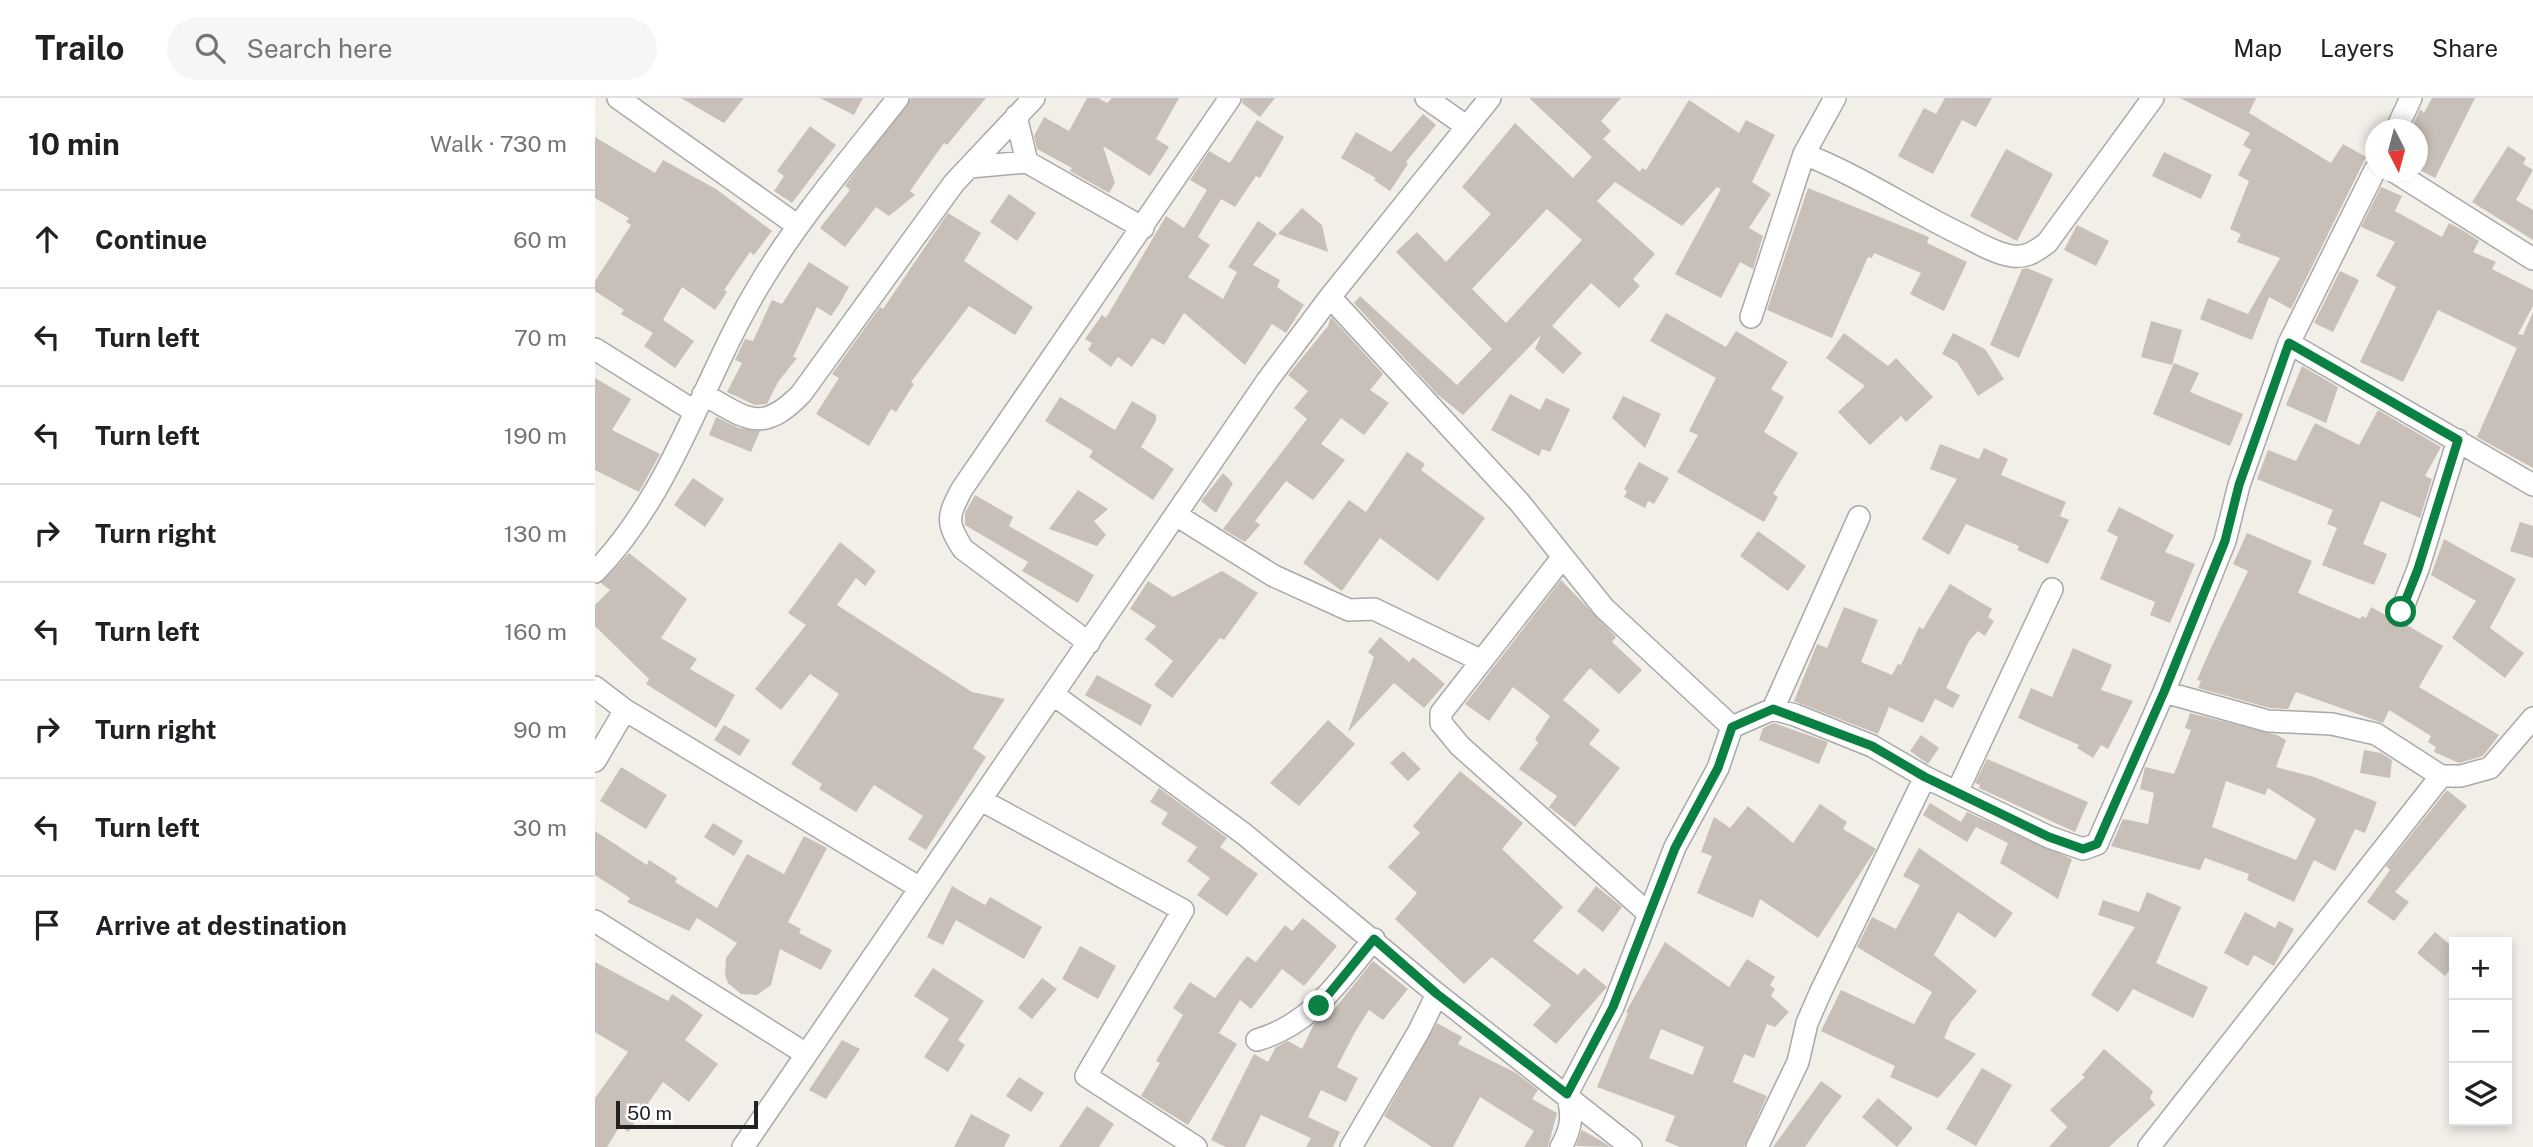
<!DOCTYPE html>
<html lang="en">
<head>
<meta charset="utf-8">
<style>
  body { margin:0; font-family:"Public Sans",sans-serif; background:#f6f6f6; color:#202124 }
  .controls { position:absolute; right:21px; bottom:21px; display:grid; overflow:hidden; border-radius:0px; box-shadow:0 4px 10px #0003 }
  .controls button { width:63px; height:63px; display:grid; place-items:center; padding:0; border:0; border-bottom:2px solid #e0e0e0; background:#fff; color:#202124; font:35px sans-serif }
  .compass { position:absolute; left:1770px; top:21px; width:63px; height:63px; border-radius:50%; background:#fff; box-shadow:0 4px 10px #0003; rotate:174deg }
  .scale { position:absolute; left:21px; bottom:18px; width:142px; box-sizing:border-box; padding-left:7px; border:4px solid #222; border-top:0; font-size:19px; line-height:24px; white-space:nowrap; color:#222; -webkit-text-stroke:5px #fff; paint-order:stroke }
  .stop { position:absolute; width:21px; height:21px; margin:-16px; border:5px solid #0b8043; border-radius:50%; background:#fff }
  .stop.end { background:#0b8043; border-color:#fff; box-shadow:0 2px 7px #0008 }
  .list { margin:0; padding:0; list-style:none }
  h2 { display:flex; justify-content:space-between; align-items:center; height:91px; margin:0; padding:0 28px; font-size:30px }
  h2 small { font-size:23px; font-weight:400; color:#757577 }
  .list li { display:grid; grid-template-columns:46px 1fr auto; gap:21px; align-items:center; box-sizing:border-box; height:98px; padding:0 28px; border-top:2px solid #e0e0e0 }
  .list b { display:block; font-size:26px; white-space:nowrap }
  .list em { font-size:23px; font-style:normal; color:#757577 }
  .icon { flex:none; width:38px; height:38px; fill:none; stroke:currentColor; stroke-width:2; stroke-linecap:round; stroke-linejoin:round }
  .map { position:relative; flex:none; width:1938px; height:1049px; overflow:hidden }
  header { display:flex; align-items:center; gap:42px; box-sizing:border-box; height:98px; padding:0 35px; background:#fff; border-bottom:2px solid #e0e0e0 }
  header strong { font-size:33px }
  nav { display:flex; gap:38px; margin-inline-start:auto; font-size:24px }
  .search { width:490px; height:63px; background:#f6f6f6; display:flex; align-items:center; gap:18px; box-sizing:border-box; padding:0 24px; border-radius:38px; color:#757577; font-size:26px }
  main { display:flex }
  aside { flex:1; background:#fff }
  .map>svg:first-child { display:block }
  .building { fill:#c7bfb8; fill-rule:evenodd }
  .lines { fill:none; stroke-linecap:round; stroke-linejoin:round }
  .minor-casing { stroke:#a9a9a9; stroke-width:24 }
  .minor { stroke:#fff; stroke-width:21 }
  .route { stroke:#0b8043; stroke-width:9 }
</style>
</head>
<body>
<header>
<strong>Trailo</strong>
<div class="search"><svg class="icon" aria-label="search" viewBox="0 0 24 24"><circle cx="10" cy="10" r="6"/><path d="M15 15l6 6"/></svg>Search here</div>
<nav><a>Map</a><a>Layers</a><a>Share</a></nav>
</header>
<main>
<aside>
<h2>10 min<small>Walk · 730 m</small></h2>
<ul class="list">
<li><svg class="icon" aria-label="ahead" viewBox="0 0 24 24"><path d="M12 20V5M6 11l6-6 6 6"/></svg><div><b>Continue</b></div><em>60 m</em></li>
<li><svg class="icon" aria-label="left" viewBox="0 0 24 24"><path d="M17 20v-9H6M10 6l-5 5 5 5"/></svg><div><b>Turn left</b></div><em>70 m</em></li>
<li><svg class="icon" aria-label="left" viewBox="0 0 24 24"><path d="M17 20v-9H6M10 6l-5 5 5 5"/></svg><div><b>Turn left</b></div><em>190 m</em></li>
<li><svg class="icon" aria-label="right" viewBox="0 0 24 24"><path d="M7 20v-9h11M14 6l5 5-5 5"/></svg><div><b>Turn right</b></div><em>130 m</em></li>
<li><svg class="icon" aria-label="left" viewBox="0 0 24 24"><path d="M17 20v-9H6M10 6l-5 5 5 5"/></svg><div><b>Turn left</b></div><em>160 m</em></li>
<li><svg class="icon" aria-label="right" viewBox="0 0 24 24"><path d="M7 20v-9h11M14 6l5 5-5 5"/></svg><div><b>Turn right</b></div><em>90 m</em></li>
<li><svg class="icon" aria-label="left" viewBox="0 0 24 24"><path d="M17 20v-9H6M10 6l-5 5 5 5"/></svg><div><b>Turn left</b></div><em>30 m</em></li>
<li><svg class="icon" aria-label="arrive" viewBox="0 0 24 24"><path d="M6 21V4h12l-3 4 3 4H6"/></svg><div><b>Arrive at destination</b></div></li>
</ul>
</aside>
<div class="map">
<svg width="1938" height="1049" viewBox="0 0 1938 1049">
  <rect width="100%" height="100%" fill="#f2efe9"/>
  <path class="building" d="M86,0H149L129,25Z
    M225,0H268L259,17Z
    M316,0H391L352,47L349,45L315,93L320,97L294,118L281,109L250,149L225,130L255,92L250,88L252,85Z
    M492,0H503L512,5L517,0H584L561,41L574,49L555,78L508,48L520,85L514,95L475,73L477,70L442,51L439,38L449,19L474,33Z
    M648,0H680L665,19L647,5Z
    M934,0H1026L1006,23L1016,33L1008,41L1045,74L1047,70L1051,72L1094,2L1144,35L1151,22L1180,37L1157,84L1176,96L1154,130L1168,138L1158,171L1145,164L1126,200L1080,176L1126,91L1122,89L1087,128L1020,84L1002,103L1060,156L1038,181L1045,188L1024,210L996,185L957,228L987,255L968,276L940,251L946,237L868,317L842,296L759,205L765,198L862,287L897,251L801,154L822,134L851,164L896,116L867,89L920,25L978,80L997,59ZM952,111L987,142L911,225L877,191Z
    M1350,0H1397L1381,29L1367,22L1338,76L1303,58L1329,10L1341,16Z
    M1585,0H1661L1654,15L1736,65L1748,46L1771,59L1696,211L1674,199L1657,242L1605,221L1613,200L1653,216L1685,160L1642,144L1646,136L1635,131L1654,83L1643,77L1656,52L1648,47L1655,35Z
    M1837,0H1880L1840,80L1823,71V32H1816L1825,11L1829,15Z
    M828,16L841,27L811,64L813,66L795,93L779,82L781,80L746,60L761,34L796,54Z
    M662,22L689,39L665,80L661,78L640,109L626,101L603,139L615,147L593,179L628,201L642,174L633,169L663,123L682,136L658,167L685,182L682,189L709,207L691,235L677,226L650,267L589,215L569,247L557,240L537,269L523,259L516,269L493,252L497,245L490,241L507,217L511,220L571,118L589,130L612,92L595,82L614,53L635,65Z
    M215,28L241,47L197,105L179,93L189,78L182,73Z
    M0,39L60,75L68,62L121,91L177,133L159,157L155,154L129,192L132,194L120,212L87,189L68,222L99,243L80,270L49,248L58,235L26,216L29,212L0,193V183L36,127L31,124L34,120L0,100Z
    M1913,48L1931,60L1928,66L1938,72L1921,102L1938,112V142L1877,104Z
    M1411,51L1458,76L1422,143L1375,118Z
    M1569,54L1617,77L1606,101L1557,78Z
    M1786,89L1807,98L1800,113L1847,139L1854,125L1869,133L1884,143L1878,154L1901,164L1897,171L1938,192V208L1923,236L1928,237L1938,214V370L1882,339L1922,250L1843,212L1808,284L1765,264L1801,189L1781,178L1800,144L1766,129Z
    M1213,90L1334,139L1332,145L1372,164L1349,213L1315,196L1326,175L1279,155L1277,160L1273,159L1237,240L1172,212Z
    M414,96L441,115L422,143L395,124Z
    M707,110L727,127L733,154L683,136Z
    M353,115L386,135L369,163L438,209L420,237L374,208L316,284L319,286L301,314L296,311L274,348L221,316L244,280L237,276L285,209L288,211Z
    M1482,127L1514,143L1501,168L1469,152Z
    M214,164L254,189L245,205L236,218L222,209L198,259L202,260L183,284L172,306L160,307L132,294L147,265L140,262L150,241L158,243L177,202L187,206Z
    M1432,170L1458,181L1424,260L1395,247L1427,171Z
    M1745,173L1764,182L1738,234L1719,225Z
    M1071,215L1131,249L1141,233L1193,264L1176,291L1189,299L1169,334L1203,355L1178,396L1183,399L1169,424L1082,374L1103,337L1094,333L1121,280L1055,243Z
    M736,219L788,276L775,292L794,305L769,337L746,320L726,346L750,362L718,402L691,383L660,423L665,427L650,444L628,431L712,321L699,310L713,293L693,277L733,228Z
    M1556,223L1587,232L1577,267L1546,259Z
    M1249,235L1293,268L1301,260L1338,299L1311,324L1306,318L1275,347L1243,314L1270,288L1231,260Z
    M1358,235L1390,251L1409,281L1383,298L1362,264L1347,256Z
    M1579,265L1604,275L1595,294L1648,316L1635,348L1558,316Z
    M1707,268L1743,289L1731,325L1691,307Z
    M0,280L36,301L17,332L65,356L44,394L0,372Z
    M915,296L945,312L951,300L975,311L955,354L947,351L944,358L896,332Z
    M1028,298L1066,316L1050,350L1017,320Z
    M465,299L520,332L537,303L561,317V323L546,349L579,371L558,402L494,359L498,353L450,323Z
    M1783,312L1846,349L1830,378L1837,381L1825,420L1786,403L1768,446L1792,456L1779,487L1727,467L1742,430L1732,426L1738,412L1662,381L1673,352L1701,363L1720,325L1764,347Z
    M121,319L144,330L165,333L156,354L114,337Z
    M1345,346L1384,361L1389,350L1413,361L1406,377L1471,404L1465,418L1474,422L1453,466L1422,452L1424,448L1371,426L1354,457L1327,441L1362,381L1335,371Z
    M812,354L830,366L826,372L890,420L843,483L785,440L747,493L708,465L754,402L771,414Z
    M1044,364L1074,380L1059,406L1053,403L1050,410L1029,399L1032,393L1029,391Z
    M628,375L638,385L621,415L606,403Z
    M98,380L129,401L110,429L79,407Z
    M483,392L513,411L499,423L511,437L502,448L454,431Z
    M380,397L418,419L414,428L499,477L483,505L427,473L433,464L370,427V415Z
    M1524,409L1579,437L1570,454L1600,466L1575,525L1555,517L1560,504L1505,481L1523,439L1512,433Z
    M1925,424L1938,428V460L1915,453Z
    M1163,433L1211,468L1193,493L1145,458Z
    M1652,435L1717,463L1703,495L1765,521L1767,518L1771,520L1776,509L1794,519L1801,526H1810L1848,548L1824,589L1904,637L1888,658L1864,665L1839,654L1841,649L1833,644L1836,638L1794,612L1788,625L1701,594L1693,611L1675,610L1603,590L1606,583L1602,582L1615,552L1653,473L1638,466Z
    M1849,441L1921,481L1895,530L1929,555L1910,580L1857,540L1881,503L1836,477Z
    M245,444L281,473L270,488L261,480L242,507L377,594L410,601L378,650L391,659L331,752L313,741L328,718L279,687L261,714L224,691L227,686L196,666L244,596L215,576L186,612L160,591L211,527L193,515Z
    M34,455L92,501L66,540L102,561L95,571L140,597L121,630L51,586L54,581L0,528V507L15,492L6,485Z
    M627,473L663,495L629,542L625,540L577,600L559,587L578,563L550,541L561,528L535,511L553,483L578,499Z
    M966,482L1021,539L1017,544L1047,572L1024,596L995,570L968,602L1005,632L994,646L1025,670L980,729L954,709L962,698L924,671L943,645L940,641L955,618L918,589L894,623L870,606Z
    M1355,486L1397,511L1393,519L1399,523L1390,538L1383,533L1374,543L1351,590L1365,597L1358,610L1340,601L1328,625L1294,609L1283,636L1199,603L1222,546L1232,550L1249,509L1283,522L1266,564L1297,577L1303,566L1306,567L1324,529L1328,531Z
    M785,539L814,564L818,559L850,586L829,610L799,585L753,634L779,559L773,554Z
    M1478,550L1517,567L1506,592L1538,603L1513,651L1506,647L1498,660L1482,650L1484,647L1423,620L1436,590L1457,599Z
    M502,577L557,607L546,628L490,597Z
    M1595,615L1682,637L1691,642L1681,669L1719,679L1782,704L1770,735L1760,731L1740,773L1719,762L1699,804L1652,782L1654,776L1610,760L1605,772L1516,748L1528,721L1553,726L1559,695L1545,691L1550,669L1579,676L1596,632L1590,630ZM1631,683L1670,697L1673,690L1721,721L1701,762L1617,729Z
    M733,622L760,646L704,708L675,685Z
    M1179,625L1233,644L1224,666L1164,642L1168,630Z
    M129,627L155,642L145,658L119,642Z
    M1326,637L1344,650L1333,666L1315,653Z
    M1769,652L1786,655L1797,662L1795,680L1765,675Z
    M808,653L826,671L813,683L795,665Z
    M1392,661L1493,704L1480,734L1384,690L1385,687L1380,685Z
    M26,669L72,697L51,731L5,703Z
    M865,673L928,725L907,751L968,809L938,843L983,877L989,870L1012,889L961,946L938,927L956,907L897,859L869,886L800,821L822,795L793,769L825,735L818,728Z
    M564,690L632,740L625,749L663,776L632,818L602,797L615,780L592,763L602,749L566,726L573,715L555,704Z
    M1852,692L1872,708L1800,794L1814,804L1799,823L1772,804L1795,772L1791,768Z
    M1335,705L1366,724L1372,714L1477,761L1463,801L1405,765L1413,745L1381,729L1372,744L1328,717Z
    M1225,706L1252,724L1248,731L1281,751L1223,840L1165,801L1158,820L1102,795L1117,758L1106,754L1119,719L1135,730L1153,708L1198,745Z
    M118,725L148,743L139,758L109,739Z
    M0,733L52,767L54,762L82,780L80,784L122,810L152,756L189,776L209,738L232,750L193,824L206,831L204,835L237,852L226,872L185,851L176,887L162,897L146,896L133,885L130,877L131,860L142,845L102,820L94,833L32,804L35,800L0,777Z
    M1324,750L1418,815L1400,840L1363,814L1339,857L1382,893L1356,924L1349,940L1381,956L1343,1000L1295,979L1300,968L1226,933L1246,892L1319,926L1337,894L1262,849L1277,819L1301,831L1325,787L1308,778Z
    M357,788L390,807L395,799L447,829L429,861L361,822L348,847L332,839Z
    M1001,788L1027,809L1008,834L982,813Z
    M1552,794L1586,809L1561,865L1613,889L1598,920L1538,891L1523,914L1496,897L1540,829L1503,817L1508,802L1544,814Z
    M1650,814L1680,830L1684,823L1699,831L1679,868L1659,857L1653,868L1629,855Z
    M708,820L742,848L709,888L687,871L656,911L645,902L624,935L642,946L593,1027L546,998L565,965L561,963L588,917L578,910L595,884L620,900L652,858L661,864L690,827L697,833Z
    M1840,834L1859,850V866L1850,878L1822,855Z
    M1070,844L1134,889L1152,861L1180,879L1175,887L1180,891L1176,898L1194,914L1180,929L1172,926L1159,960L1149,956L1138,984L1172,998L1149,1049H1085L1070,1043L1080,1018L1002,989L1033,915L1031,914ZM1066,931L1109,949L1098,977L1054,960Z
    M485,848L521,868L503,901L467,881Z
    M778,863L813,891L788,922L774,912L760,934L742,969L763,980L751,1004L726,992L713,1019L745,1034L738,1049H711L716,1040L666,1017L650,1049H631L616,1042L659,956L673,964L681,949L693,943L707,951L719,926L729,918L733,919Z
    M0,864L73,903L77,896L108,917L90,942L123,966L94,1004L68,984L33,1034L25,1028L12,1049H0V1000L33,954L0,934Z
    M338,870L389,903L363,942L370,947L353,974L329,959L354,921L319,898Z
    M447,880L462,891L437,921L423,910Z
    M842,925L867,939L863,946L921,975L943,992L937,1001L962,1015L953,1049H929L939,1033L885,999L858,1049H837L789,1018Z
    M247,942L265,951L231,1001L214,992Z
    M1509,951L1558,993L1555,1000L1560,1007L1514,1049H1454L1472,1029L1455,1012L1490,979L1487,977Z
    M1387,970L1417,987L1381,1048L1351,1031Z
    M424,979L449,995L436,1014L411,998Z
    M1226,983L1247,998L1231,1019L1210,1049H1178Z
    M1283,1000L1318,1030L1302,1049L1267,1019Z
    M492,1008L519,1026L504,1049H464Z
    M376,1016L415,1037L409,1049H359Z
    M987,1032L1013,1047L1015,1049L981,1048Z"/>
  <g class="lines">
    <defs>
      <path id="minor" d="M23,0L203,128
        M831,0L871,28
        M421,18L432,64
        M1801,32L1816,0
        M1209,56C1263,77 1310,109 1363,135C1380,143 1398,155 1417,158C1432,160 1441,153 1452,145L1558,0
        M375,69L432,64L548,130
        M1800,74L1938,161
        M735,199L925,405L1009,510L1137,629
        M1156,219L1209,56L1240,0
        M1694,245L1938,387
        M0,251L99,313
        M108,296C151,320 166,337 206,296L359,85L439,0
        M581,417L679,478L754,512L779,511L887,563
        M967,460L846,615V625L865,648L1054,816
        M0,474C79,393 108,279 166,184C205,119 256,60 303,0
        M1806,514L1823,471L1863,342
        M494,545L368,451C351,424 352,419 367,391L635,0
        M0,589L30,612L325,790
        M1569,594L1673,623L1737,626L1781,636L1846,678H1866L1895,670L1938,620
        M459,597L649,736L842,896L1036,1049
        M1178,611L1264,419
        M0,663L30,612
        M1362,694L1457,491
        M386,702L588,812L491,978L601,1049
        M0,823L211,956
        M662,942C717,926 744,883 779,841
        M148,1049L672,283L735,199L895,0
        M756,1049L824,933L842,896
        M966,1049C977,1030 978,1017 972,996L1018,909L1080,749L1123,670L1137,629L1178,611L1200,617L1277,648L1330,679L1454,739L1488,751L1502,746L1569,594L1630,443L1644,387L1694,245L1780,72
        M1162,1049L1203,964L1212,925L1226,893L1330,679
        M1554,1049L1846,678"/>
    </defs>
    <use href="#minor" class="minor-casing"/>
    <use href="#minor" class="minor"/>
  </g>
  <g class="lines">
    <path class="route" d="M724,908L779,841L842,896L972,996L1018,909L1080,750L1123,670L1137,629L1178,611L1277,648L1330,679L1454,739L1488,751L1502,746L1569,594L1630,443L1644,387L1694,245L1863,342L1823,471L1806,514"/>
  </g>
</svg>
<div class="controls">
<button>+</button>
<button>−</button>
<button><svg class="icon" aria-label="layers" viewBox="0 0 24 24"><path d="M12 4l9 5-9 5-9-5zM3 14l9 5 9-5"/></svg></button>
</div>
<svg class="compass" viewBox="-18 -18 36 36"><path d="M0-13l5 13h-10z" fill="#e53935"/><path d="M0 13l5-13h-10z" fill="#757577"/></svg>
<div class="scale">50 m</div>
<div class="stop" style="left:1806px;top:514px"></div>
<div class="stop end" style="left:724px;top:908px"></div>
</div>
</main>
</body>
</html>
